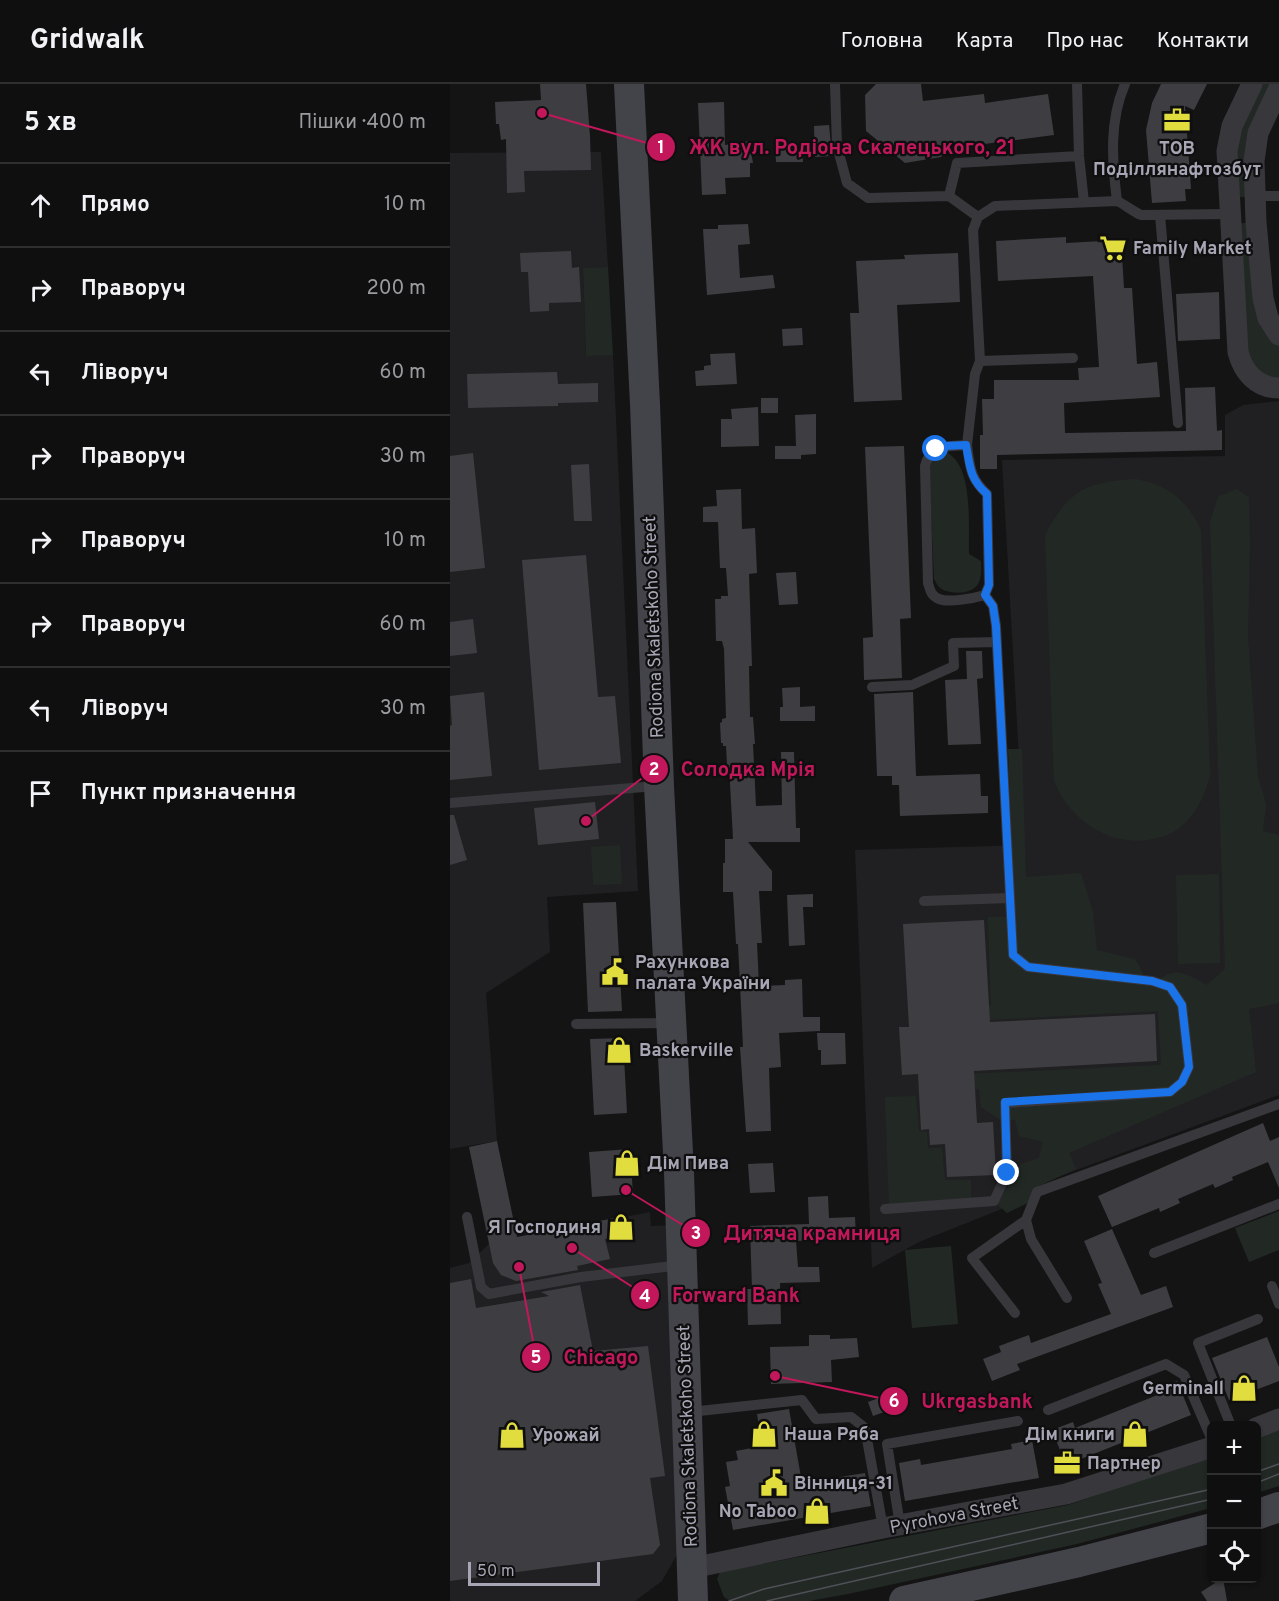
<!DOCTYPE html>
<html lang="uk">
<head>
<meta charset="utf-8">
<style>
  body { margin:0; font-family:Overpass,sans-serif; background:#181819; color:#f1f3f6 }
  .controls { position:absolute; right:18px; bottom:18px; display:grid; overflow:hidden; border-radius:9px; box-shadow:0 2px 4px #0004 }
  .controls button { width:54px; height:54px; display:grid; place-items:center; padding:0; border:0; border-bottom:2px solid #2f2f30; background:#0f0f10; color:#f1f3f6; font:30px sans-serif }
  .scale { position:absolute; left:18px; bottom:15px; width:132px; box-sizing:border-box; padding-left:6px; border:3px solid #a6a6b4; border-top:0; font-size:16px; line-height:21px; white-space:nowrap; color:#a6a6b4; -webkit-text-stroke:4px #0f0f10; paint-order:stroke }
  .stop { position:absolute; width:18px; height:18px; margin:-14px; border:4px solid #1a73e8; border-radius:50%; background:#fff }
  .stop.end { background:#1a73e8; border-color:#fff; box-shadow:0 2px 6px #0008 }
  .list { margin:0; padding:0; list-style:none }
  h2 { display:flex; justify-content:space-between; align-items:center; height:78px; margin:0; padding:0 24px; font-size:26px }
  h2 small { font-size:20px; font-weight:400; color:#9b9c9f }
  .list li { display:grid; grid-template-columns:39px 1fr auto; gap:18px; align-items:center; box-sizing:border-box; height:84px; padding:0 24px; border-top:2px solid #2f2f30 }
  .list b { display:block; font-size:22px; white-space:nowrap }
  .list em { font-size:20px; font-style:normal; color:#9b9c9f }
  .icon { flex:none; width:33px; height:33px; fill:none; stroke:currentColor; stroke-width:2; stroke-linecap:round; stroke-linejoin:round }
  .map { position:relative; flex:none; width:829px; height:1517px; overflow:hidden }
  header { display:flex; align-items:center; gap:36px; box-sizing:border-box; height:84px; padding:0 30px; background:#0f0f10; border-bottom:2px solid #2f2f30 }
  header strong { font-size:28px }
  nav { display:flex; gap:33px; margin-inline-start:auto; font-size:21px }
  main { display:flex }
  aside { flex:1; background:#0f0f10 }
  .map>svg:first-child { display:block }
  .built { fill:#202022 }
  .green { fill:#222925 }
  .building { fill:#3e3e42 }
  .lines { fill:none; stroke-linecap:round; stroke-linejoin:round }
  .service { stroke:#38373c; stroke-width:10 }
  .minor { stroke:#38373c; stroke-width:21 }
  .secondary { stroke:#43434a; stroke-width:30 }
  .tram { stroke:#505057; stroke-width:1.5 }
  .route { stroke:#1a73e8; stroke-width:8 }
  .labels { text-anchor:middle; stroke-width:4.5; stroke-linejoin:round; paint-order:stroke }
  .poi-label { font-size:18px; font-weight:bold; fill:#a6a6b4; stroke:#0f0f10; text-anchor:start }
  .street-label { font-size:18px; fill:#a6a6b4; stroke:#0f0f10 }
  .leader { fill:none; stroke:#c2185b; stroke-width:2 }
  .callout-dot { fill:#c2185b; stroke:#0f0f10; stroke-width:2 }
  .mark-label { font-size:18px; text-anchor:middle; font-weight:bold; fill:#fff }
  .callout-label { font-size:20px; text-anchor:middle; font-weight:bold; fill:#c2185b; stroke:#0f0f10; stroke-width:4.5; stroke-linejoin:round; paint-order:stroke }
</style>
</head>
<body>
<header>
<strong>Gridwalk</strong>
<nav><a>Головна</a><a>Карта</a><a>Про нас</a><a>Контакти</a></nav>
</header>
<main>
<aside>
<h2>5 хв<small>Пішки · 400 m</small></h2>
<ul class="list">
<li><svg class="icon" aria-label="ahead" viewBox="0 0 24 24"><path d="M12 20V5M6 11l6-6 6 6"/></svg><div><b>Прямо</b></div><em>10 m</em></li>
<li><svg class="icon" aria-label="right" viewBox="0 0 24 24"><path d="M7 20v-9h11M14 6l5 5-5 5"/></svg><div><b>Праворуч</b></div><em>200 m</em></li>
<li><svg class="icon" aria-label="left" viewBox="0 0 24 24"><path d="M17 20v-9H6M10 6l-5 5 5 5"/></svg><div><b>Ліворуч</b></div><em>60 m</em></li>
<li><svg class="icon" aria-label="right" viewBox="0 0 24 24"><path d="M7 20v-9h11M14 6l5 5-5 5"/></svg><div><b>Праворуч</b></div><em>30 m</em></li>
<li><svg class="icon" aria-label="right" viewBox="0 0 24 24"><path d="M7 20v-9h11M14 6l5 5-5 5"/></svg><div><b>Праворуч</b></div><em>10 m</em></li>
<li><svg class="icon" aria-label="right" viewBox="0 0 24 24"><path d="M7 20v-9h11M14 6l5 5-5 5"/></svg><div><b>Праворуч</b></div><em>60 m</em></li>
<li><svg class="icon" aria-label="left" viewBox="0 0 24 24"><path d="M17 20v-9H6M10 6l-5 5 5 5"/></svg><div><b>Ліворуч</b></div><em>30 m</em></li>
<li><svg class="icon" aria-label="arrive" viewBox="0 0 24 24"><path d="M6 21V4h12l-3 4 3 4H6"/></svg><div><b>Пункт призначення</b></div></li>
</ul>
</aside>
<div class="map">
<svg width="829" height="1517" viewBox="0 0 829 1517">
  <rect width="100%" height="100%" fill="#141415"/>
  <path class="built" d="M151,68L158,183L133,185L136,271H163L188,807L97,813L100,868L36,909L47,1057L0,1065V69Z
    M829,317V1011L586,1101L569,1118L469,1158L422,1184L405,766L574,761L552,376L775,372V331L793,321Z
    M200,1128L201,1142L230,1141L241,1446L212,1497L185,1517H0V1184L19,1179L39,1160Z"/>
  <path class="green" d="M802,0H829L808,49L805,112L780,114L777,79Z
    M806,138L829,251V304L799,291L782,140Z
    M158,183L163,271L136,272L133,184Z
    M498,369C524,385 518,442 519,470L531,477C531,485 532,493 528,500C522,511 498,511 489,503C487,501 486,498 484,495L479,386L482,377L488,370Z
    M686,395C719,402 736,415 751,446L760,691C755,712 746,731 728,745C722,750 714,752 707,754C663,766 618,736 604,696L595,451C619,406 636,398 686,395Z
    M786,405L799,413L800,460L798,552L808,693L816,720L813,747L829,751V919L799,925L806,988L619,1069L626,1085L589,1102L580,1118L557,1129L547,1120L571,1080L589,1074L593,1058L569,1052L565,1036L549,1035L531,1023L529,1005L515,1006V990L711,981L708,927L535,936L534,922L541,921L538,833H560L563,796L558,665H572L576,793L631,789L643,828L647,866L685,875L694,891L711,895C726,881 742,893 757,901L775,885L760,438L768,413Z
    M170,761L172,800L143,801L141,763Z
    M769,790L770,879L728,880L726,791Z
    M466,1012L469,1047L477,1048L478,1064H492L495,1096H521V1119L439,1125L435,1013Z
    M829,1127V1166L799,1178L785,1144Z
    M501,1162L508,1240L462,1244L455,1166Z
    M829,1345V1402L807,1409L806,1354Z
    M761,1372V1424L627,1460L398,1510L359,1517H280L274,1513L267,1495L270,1488L618,1421Z"/>
  <path class="building" d="M90,0H136L140,52L141,86L74,87L75,108L57,109L56,55L51,56L49,40H46L45,18L91,16Z
    M426,0H471L473,17L534,10L535,19L598,10L604,51L534,60L533,57L500,61L491,73L455,79L416,47L415,11Z
    M711,0H757L744,26L735,22L741,105H735L736,117L702,119L696,46L702,19Z
    M274,18L275,61L299,57L303,79H300V93L275,94L276,110L252,111L248,19Z
    M379,41L382,72L365,73L364,42Z
    M352,62L353,78H326L325,63Z
    M298,140L300,160L288,161L290,194L323,191L325,204L257,211L253,145H268V141Z
    M616,153V159L671,156L674,204H682L687,280L707,278L710,313L614,319L615,349L736,347L735,304L765,303L767,347L772,346V366L547,371V385H530V351H533L532,315H544V296H629L628,284L649,283L643,192L548,197L546,157Z
    M121,167L122,184L129,183L131,218L99,219V227L80,228L78,188H71L70,169Z
    M508,169L510,218L447,221L452,316L404,318L400,229H409L406,177L455,175L454,171Z
    M769,208L770,255L728,257L726,210Z
    M352,244L353,261L333,262L332,245Z
    M285,269L287,300L246,302L245,287L254,286V282L261,281L260,270Z
    M107,288L108,300L148,299V318L108,319V322L18,324L17,290Z
    M311,314H328V329H311Z
    M308,323L309,362L271,363V335H282L281,325Z
    M366,330V370L351,371V375H325V362H346L345,331Z
    M454,362L461,534L450,535L452,594L414,596L413,554L423,553L415,363Z
    M23,369L35,484L0,488V372Z
    M139,380L142,437H124L121,381Z
    M291,405L292,445L305,444L307,489L299,490L302,582H299L300,633H303L305,660H303L306,722L332,721L331,668H344L346,744H350V758H298L322,787V807H309L312,859H307L309,902L335,901V896L352,895L353,933H370V947L329,949L331,983L319,984L321,1047L296,1048L290,963H293L288,860H286L283,808H273V779H275V755H283L279,681H277L276,662H273V659H271L270,639L272,638V635L276,634L274,565L272,557H266L265,515H271V512H278L276,484H270L268,438H253V423L267,422L266,406Z
    M136,471L148,613L165,612L171,679L89,686L72,476Z
    M346,488L348,520L329,521L326,489Z
    M23,535L27,569L0,572V538Z
    M516,567H532L533,594L527,595L531,660L498,661L495,596L517,595Z
    M350,603V623L365,622V637H330V623H333L332,604Z
    M34,608L42,692L0,696V642L2,641L0,612Z
    M463,608L466,692L530,690L531,712H538V729L450,732L449,701H442V692H427L424,610Z
    M145,718L149,755L88,761L84,724Z
    M0,731H4L17,776L0,781Z
    M363,810V823H353L355,861L339,862L337,811Z
    M166,818L172,927L138,928L133,819Z
    M534,836L540,938L705,930L707,977L524,987L527,1039L543,1038L546,1091L497,1093L495,1060L480,1061L479,1045L471,1046L468,990L452,991L449,943H459L453,840Z
    M367,949H395L396,980L371,981V966H368Z
    M173,954L177,1029L144,1031L140,955Z
    M813,1039L820,1057L829,1053V1104L818,1078L782,1093L783,1096L765,1104L763,1100L728,1115L730,1119L710,1128L709,1124L662,1143L648,1112Z
    M47,1057L67,1153L175,1132L179,1151L155,1155L160,1175L127,1182L128,1186L66,1197L51,1191L43,1179L19,1063Z
    M180,1065L183,1110L142,1113L139,1068Z
    M323,1079L325,1108L300,1109L298,1080Z
    M378,1112L379,1134L405,1133L406,1153L346,1157L348,1183H369L370,1198L330,1199L331,1240L298,1241L297,1205H302L300,1142L359,1140L358,1113Z
    M662,1145L691,1211L716,1202L723,1223L567,1280L570,1286L542,1297L533,1275L551,1268L549,1262L579,1251L581,1259L661,1230L648,1200L652,1199L634,1157Z
    M21,1195L26,1224L99,1212L91,1208L130,1201L143,1267L198,1262L215,1392L200,1394L210,1461L203,1470L0,1497V1199Z
    M359,1251H380V1255L407,1254L409,1273L381,1276L382,1298L321,1300L320,1263L359,1262Z
    M817,1253L829,1283V1297L779,1316L762,1274Z
    M727,1297L741,1331L616,1381L602,1346L623,1338L625,1344L710,1310L708,1304Z
    M445,1308L451,1322L423,1332L418,1318Z
    M339,1325L352,1399L415,1389L421,1422L283,1446L275,1403L280,1402L276,1378L288,1376L286,1367L312,1362L307,1330Z
    M582,1356L589,1394L455,1417L449,1379L470,1375L471,1381L562,1365L561,1360Z
    M773,1494L777,1517H757L751,1508Z"/>
  <g class="lines">
    <path class="service" d="M385,0L387,62L397,99L418,114L499,112
      M627,0L629,72L634,118
      M675,0C659,37 662,77 667,117C676,121 682,127 691,131L781,130
      M805,112H829
      M710,131L728,339
      M528,133L499,112L507,79L629,72
      M530,277L623,274
      M517,361C520,383 520,394 537,410L539,501L535,511C525,514 499,519 489,515C481,512 480,506 478,499L475,382C480,361 498,362 517,361L525,290L530,277L523,146L528,133L545,122L667,117
      M422,603L462,601L504,582L503,559L547,558
      M0,719L206,702
      M474,817L559,814
      M126,940L219,939
      M435,1125L544,1117L557,1089L555,1019L720,1008L732,998L739,983L732,921L720,903L702,897L578,883L563,871L546,542L543,522L535,511
      M17,1133L31,1203L39,1210L131,1193L231,1181
      M704,1169L829,1120
      M822,1202L829,1220
      M617,1214L581,1155L576,1136L587,1108L829,1020
      M565,1229L522,1174L576,1136
      M598,1326L716,1280L734,1291L762,1356
      M240,1328L352,1316L366,1335L401,1333L415,1344L433,1444
      M781,1342L748,1259L808,1235
      M450,1441L437,1360L568,1337"/>
    <path class="minor" d="M802,0L782,42L777,67L788,268C793,288 807,304 829,304
      M829,4L808,49L804,77L806,138L813,214L818,234L829,251
      M806,1344L829,1335
      M242,1484L433,1444L616,1410L762,1363"/>
    <path class="secondary" d="M179,0L195,320L209,702L229,1088L243,1517
      M806,1431L829,1423
      M454,1517L629,1478L762,1444"/>
    <path class="tram" d="M806,1388L829,1380
      M806,1399L829,1390
      M279,1517L314,1505L762,1405
      M317,1517L762,1415"/>
  </g>
  <g class="lines">
    <path class="route" d="M486,365L494,362L516,361C520,383 520,395 537,410L539,501L535,511L543,522L546,542L563,871L578,883L702,897L720,903L732,921L739,983L732,998L720,1008L555,1018L557,1089"/>
  </g>
  <defs>
    <symbol id="office-bare" viewBox="-9 -9 18 18"><path d="M-6-3h4V-5.5h4V-3h4V5H-6ZM-1-4.5V-3h2v-1.5ZM-6 0V1H6V0Z" fill="#e2dd3e" stroke="#0f0f10" stroke-width="2.5" paint-order="stroke"/></symbol>
    <symbol id="supermarket-bare" viewBox="-9 -9 18 18"><path d="M-6-5.5h2.5l.6 2H6L4.5 2H-2.5L-4.4-4H-6ZM-1.5 3.2a1.3 1.3 0 1 0 .1 0ZM3 3.2a1.3 1.3 0 1 0 .1 0Z" fill="#e2dd3e" stroke="#0f0f10" stroke-width="2.5" paint-order="stroke"/></symbol>
    <symbol id="civic-bare" viewBox="-9 -9 18 18"><path d="M-.6-6.5H3V-4.5H.6V-3L4-1V1h2V6H-6V1h2V-1L-.6-3ZM-1.2 2.5V6h2.4V2.5Z" fill="#e2dd3e" stroke="#0f0f10" stroke-width="2.5" paint-order="stroke"/></symbol>
    <symbol id="shop-bare" viewBox="-9 -9 18 18"><path d="M-5-2.5h2.3a2.7 3.5 0 0 1 5.4 0H5L5.5 6h-11ZM-1.5-2.5h3a1.5 2.3 0 0 0-3 0Z" fill="#e2dd3e" stroke="#0f0f10" stroke-width="2.5" paint-order="stroke"/></symbol>
  </defs>
  <g fill-rule="evenodd">
    <use href="#office-bare" x="708" y="17" width="38" height="38"/>
    <use href="#supermarket-bare" x="644" y="145" width="38" height="38"/>
    <use href="#civic-bare" x="146" y="869" width="38" height="38"/>
    <use href="#shop-bare" x="150" y="947" width="38" height="38"/>
    <use href="#shop-bare" x="158" y="1060" width="38" height="38"/>
    <use href="#shop-bare" x="152" y="1124" width="38" height="38"/>
    <use href="#shop-bare" x="775" y="1285" width="38" height="38"/>
    <use href="#shop-bare" x="295" y="1331" width="38" height="38"/>
    <use href="#shop-bare" x="666" y="1331" width="38" height="38"/>
    <use href="#shop-bare" x="43" y="1332" width="38" height="38"/>
    <use href="#office-bare" x="598" y="1360" width="38" height="38"/>
    <use href="#civic-bare" x="305" y="1380" width="38" height="38"/>
    <use href="#shop-bare" x="348" y="1408" width="38" height="38"/>
  </g>
  <g class="labels">
    <g class="poi-label">
      <text x="727" y="70" text-anchor="middle">ТОВ<tspan x="727" dy="21">Поділлянафтозбут</tspan></text>
      <text x="683" y="170">Family Market</text>
      <text x="185" y="884">Рахункова<tspan x="185" dy="21">палата України</tspan></text>
      <text x="189" y="972">Baskerville</text>
      <text x="197" y="1085">Дім Пива</text>
      <text x="151" y="1149" text-anchor="end">Я Господиня</text>
      <text x="774" y="1310" text-anchor="end">Germinall</text>
      <text x="334" y="1356">Наша Ряба</text>
      <text x="665" y="1356" text-anchor="end">Дім книги</text>
      <text x="82" y="1357">Урожай</text>
      <text x="637" y="1385">Партнер</text>
      <text x="344" y="1405">Вінниця-31</text>
      <text x="347" y="1433" text-anchor="end">No Taboo</text>
    </g>
    <g class="street-label">
      <text transform="translate(203 543) rotate(-92)" y="6">Rodiona Skaletskoho Street</text>
      <text transform="translate(237 1352) rotate(-92)" y="6">Rodiona Skaletskoho Street</text>
      <text transform="translate(504 1431) rotate(-11)" y="6">Pyrohova Street</text>
    </g>
  </g>
  <path class="leader" d="M92 29L211 63M136 737L204 685M176 1106L246 1149M122 1164L195 1211M69 1183L86 1273M325 1292L444 1317"/>
  <g class="callout-dot">
    <circle cx="92" cy="29" r="6"/>
    <circle cx="136" cy="737" r="6"/>
    <circle cx="176" cy="1106" r="6"/>
    <circle cx="122" cy="1164" r="6"/>
    <circle cx="69" cy="1183" r="6"/>
    <circle cx="325" cy="1292" r="6"/>
    <circle cx="211" cy="63" r="15"/>
    <circle cx="204" cy="685" r="15"/>
    <circle cx="246" cy="1149" r="15"/>
    <circle cx="195" cy="1211" r="15"/>
    <circle cx="86" cy="1273" r="15"/>
    <circle cx="444" cy="1317" r="15"/>
  </g>
  <g class="mark-label">
    <text x="211" y="69">1</text>
    <text x="204" y="691">2</text>
    <text x="246" y="1155">3</text>
    <text x="195" y="1218">4</text>
    <text x="86" y="1279">5</text>
    <text x="444" y="1323">6</text>
  </g>
  <g class="callout-label">
    <text x="402" y="70">ЖК вул. Родіона Скалецького, 21</text>
    <text x="298" y="692">Солодка Мрія</text>
    <text x="362" y="1156">Дитяча крамниця</text>
    <text x="286" y="1218">Forward Bank</text>
    <text x="151" y="1280">Chicago</text>
    <text x="527" y="1324">Ukrgasbank</text>
  </g>
</svg>
<div class="controls">
<button>+</button>
<button>−</button>
<button><svg class="icon" aria-label="locate" viewBox="0 0 24 24"><circle cx="12" cy="12" r="6"/><path d="M12 2v4M12 18v4M2 12h4M18 12h4"/></svg></button>
</div>
<div class="scale">50 m</div>
<div class="stop" style="left:486px;top:365px"></div>
<div class="stop end" style="left:557px;top:1089px"></div>
</div>
</main>
</body>
</html>
